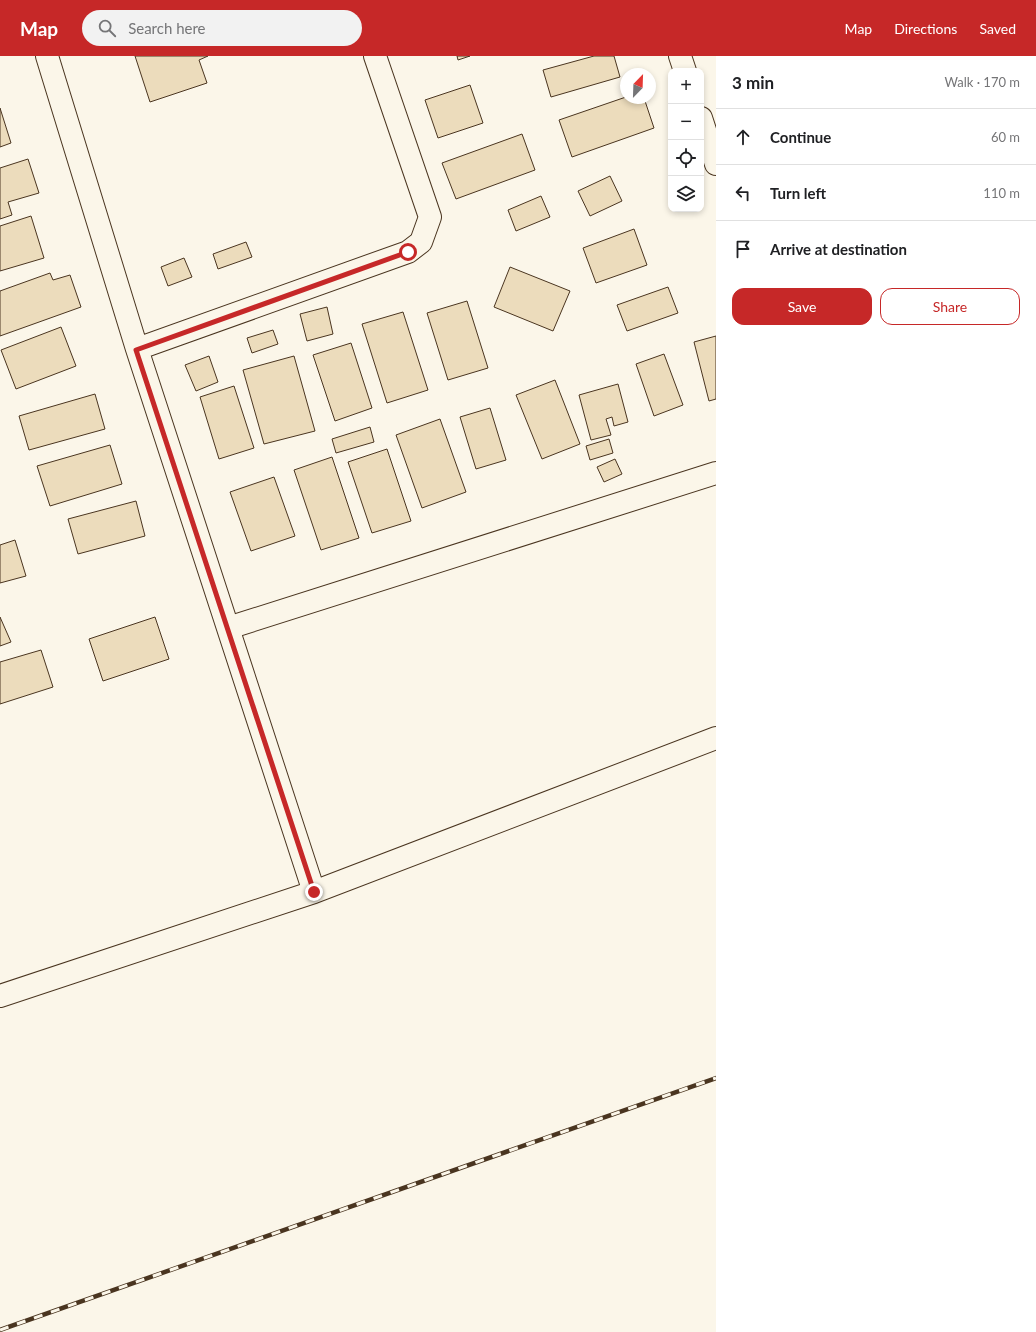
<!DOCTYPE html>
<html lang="en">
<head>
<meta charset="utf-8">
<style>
  body { margin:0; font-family:Lato,sans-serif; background:#f2f2f2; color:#202124 }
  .controls { position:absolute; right:12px; top:12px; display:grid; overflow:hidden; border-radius:8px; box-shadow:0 2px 6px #0003 }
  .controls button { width:36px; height:36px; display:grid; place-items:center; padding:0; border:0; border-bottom:1px solid #e0e0e0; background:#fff; color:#202124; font:20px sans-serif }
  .compass { position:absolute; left:620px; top:12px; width:36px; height:36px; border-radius:50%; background:#fff; box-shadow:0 2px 6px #0003; rotate:23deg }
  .stop { position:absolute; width:12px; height:12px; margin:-9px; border:3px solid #c62828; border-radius:50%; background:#fff }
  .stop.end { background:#c62828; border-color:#fff; box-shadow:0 1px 4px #0008 }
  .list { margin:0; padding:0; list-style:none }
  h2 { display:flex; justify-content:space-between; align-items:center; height:52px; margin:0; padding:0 16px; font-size:17px }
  h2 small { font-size:13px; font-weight:400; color:#757577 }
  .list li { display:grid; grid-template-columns:26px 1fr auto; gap:12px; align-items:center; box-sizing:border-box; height:56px; padding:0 16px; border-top:1px solid #e0e0e0 }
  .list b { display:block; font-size:15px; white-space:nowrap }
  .list em { font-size:13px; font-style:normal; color:#757577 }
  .actions { display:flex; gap:8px; padding:12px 16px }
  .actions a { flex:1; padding:9px 0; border:1px solid #c62828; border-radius:12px; text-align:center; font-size:14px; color:#c62828 }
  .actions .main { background:#c62828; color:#fff }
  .icon { flex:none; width:22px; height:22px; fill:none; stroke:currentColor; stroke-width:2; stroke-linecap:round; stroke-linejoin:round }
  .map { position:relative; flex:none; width:716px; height:1276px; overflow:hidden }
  header { display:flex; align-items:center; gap:24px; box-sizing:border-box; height:56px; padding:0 20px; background:#c62828; color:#fff }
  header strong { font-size:19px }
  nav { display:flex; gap:22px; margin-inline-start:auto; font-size:14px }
  .search { width:280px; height:36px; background:#f2f2f2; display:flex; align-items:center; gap:10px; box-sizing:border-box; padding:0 14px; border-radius:22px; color:#757577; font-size:15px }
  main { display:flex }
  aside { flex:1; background:#fff }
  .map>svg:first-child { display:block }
  .building { fill:#ecdcbc; stroke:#4a3520 }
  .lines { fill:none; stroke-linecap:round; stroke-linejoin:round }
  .minor-casing { stroke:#4a3520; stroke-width:24 }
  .minor { stroke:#fbf6e9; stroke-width:22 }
  .rail-casing { stroke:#4a3520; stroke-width:4.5 }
  .rail { stroke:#fbf6e9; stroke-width:3; stroke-dasharray:9; stroke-linecap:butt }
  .route { stroke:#c62828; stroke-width:5 }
</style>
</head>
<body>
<header>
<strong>Map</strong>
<div class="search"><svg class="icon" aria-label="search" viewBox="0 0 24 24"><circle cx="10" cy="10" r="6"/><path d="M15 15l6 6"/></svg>Search here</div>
<nav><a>Map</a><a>Directions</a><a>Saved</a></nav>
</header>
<main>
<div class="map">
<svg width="716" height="1276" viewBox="0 0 716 1276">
  <rect width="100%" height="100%" fill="#fbf6e9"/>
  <path class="building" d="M135,0H208L199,4L207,27L150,46Z
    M457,0H470L458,4Z
    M594,0H614L620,21L551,41L543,14Z
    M470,29L483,67L438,82L425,44Z
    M626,41L644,42L654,72L572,101L559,64Z
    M0,52L11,87L0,91Z
    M522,78L535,114L456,143L442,107Z
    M28,103L39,137L8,146L12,159L0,163V112Z
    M610,120L622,145L590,160L578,135Z
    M541,140L550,161L516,175L508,154Z
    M31,160L44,202L0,215V170Z
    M634,173L647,209L596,227L583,192Z
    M246,186L252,201L218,213L213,198Z
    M184,202L192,221L168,230L161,211Z
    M510,211L570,235L553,275L494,251Z
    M50,217L53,224L70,219L81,251L0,280V235Z
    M668,231L678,257L627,275L617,249Z
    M467,245L488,312L448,324L427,257Z
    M327,251L333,278L307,285L300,258Z
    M403,256L428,334L387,347L362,268Z
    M61,271L76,310L16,333L1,294Z
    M273,274L278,288L252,297L247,282Z
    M716,280V343L709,345L694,286Z
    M351,287L372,352L335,365L313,299Z
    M664,298L683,349L654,360L636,308Z
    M209,300L218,326L196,335L185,309Z
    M294,300L315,375L264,388L243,314Z
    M555,324L580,388L542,403L516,339Z
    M618,328L628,366L614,370L612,361L606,363L611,379L591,384L579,339Z
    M234,330L254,392L219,403L200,341Z
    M95,338L105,373L29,394L19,360Z
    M490,352L506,404L476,413L460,361Z
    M440,363L466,436L422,452L396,379Z
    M370,371L374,386L336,397L332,383Z
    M609,383L613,397L590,404L586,390Z
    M110,389L122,428L50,450L37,410Z
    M387,393L411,465L372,477L348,406Z
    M332,401L359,482L321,494L294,414Z
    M615,403L622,418L604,426L597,411Z
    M274,421L295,480L251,495L230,436Z
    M136,445L145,480L78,498L68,463Z
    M15,484L26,520L0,527V489Z
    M0,561L11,586L0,590Z
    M155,561L169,603L103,625L89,583Z
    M41,594L53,631L0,648V606Z"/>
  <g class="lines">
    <defs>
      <path id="minor" d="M47,0L137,293L314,836
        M680,0L685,15
        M701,62L716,108
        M137,293L408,196L421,186L430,161L375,0
        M228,572L716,417
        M0,940L314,836L716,682"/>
    </defs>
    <use href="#minor" class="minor-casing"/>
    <use href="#minor" class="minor"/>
    <defs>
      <path id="rail" d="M0,1274L716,1022"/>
    </defs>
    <use href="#rail" class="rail-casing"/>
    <use href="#rail" class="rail"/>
  </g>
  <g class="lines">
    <path class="route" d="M314,836L136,294L408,196"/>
  </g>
</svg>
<div class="controls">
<button>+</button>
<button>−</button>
<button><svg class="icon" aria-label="locate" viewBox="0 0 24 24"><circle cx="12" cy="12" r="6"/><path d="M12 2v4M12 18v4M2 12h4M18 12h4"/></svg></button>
<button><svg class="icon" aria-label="layers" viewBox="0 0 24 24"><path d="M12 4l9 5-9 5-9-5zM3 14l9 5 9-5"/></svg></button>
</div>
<svg class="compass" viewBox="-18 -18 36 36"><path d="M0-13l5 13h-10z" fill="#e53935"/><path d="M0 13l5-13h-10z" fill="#757577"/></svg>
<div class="stop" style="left:408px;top:196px"></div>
<div class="stop end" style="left:314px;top:836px"></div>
</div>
<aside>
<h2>3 min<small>Walk · 170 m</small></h2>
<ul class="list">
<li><svg class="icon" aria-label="ahead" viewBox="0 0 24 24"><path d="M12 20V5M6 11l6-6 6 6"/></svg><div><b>Continue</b></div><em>60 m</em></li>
<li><svg class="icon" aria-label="left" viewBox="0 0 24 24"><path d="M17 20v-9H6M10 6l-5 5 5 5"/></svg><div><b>Turn left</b></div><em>110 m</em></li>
<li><svg class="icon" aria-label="arrive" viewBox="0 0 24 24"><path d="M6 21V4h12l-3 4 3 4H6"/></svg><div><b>Arrive at destination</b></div></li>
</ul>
<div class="actions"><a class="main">Save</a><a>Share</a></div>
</aside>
</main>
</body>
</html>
